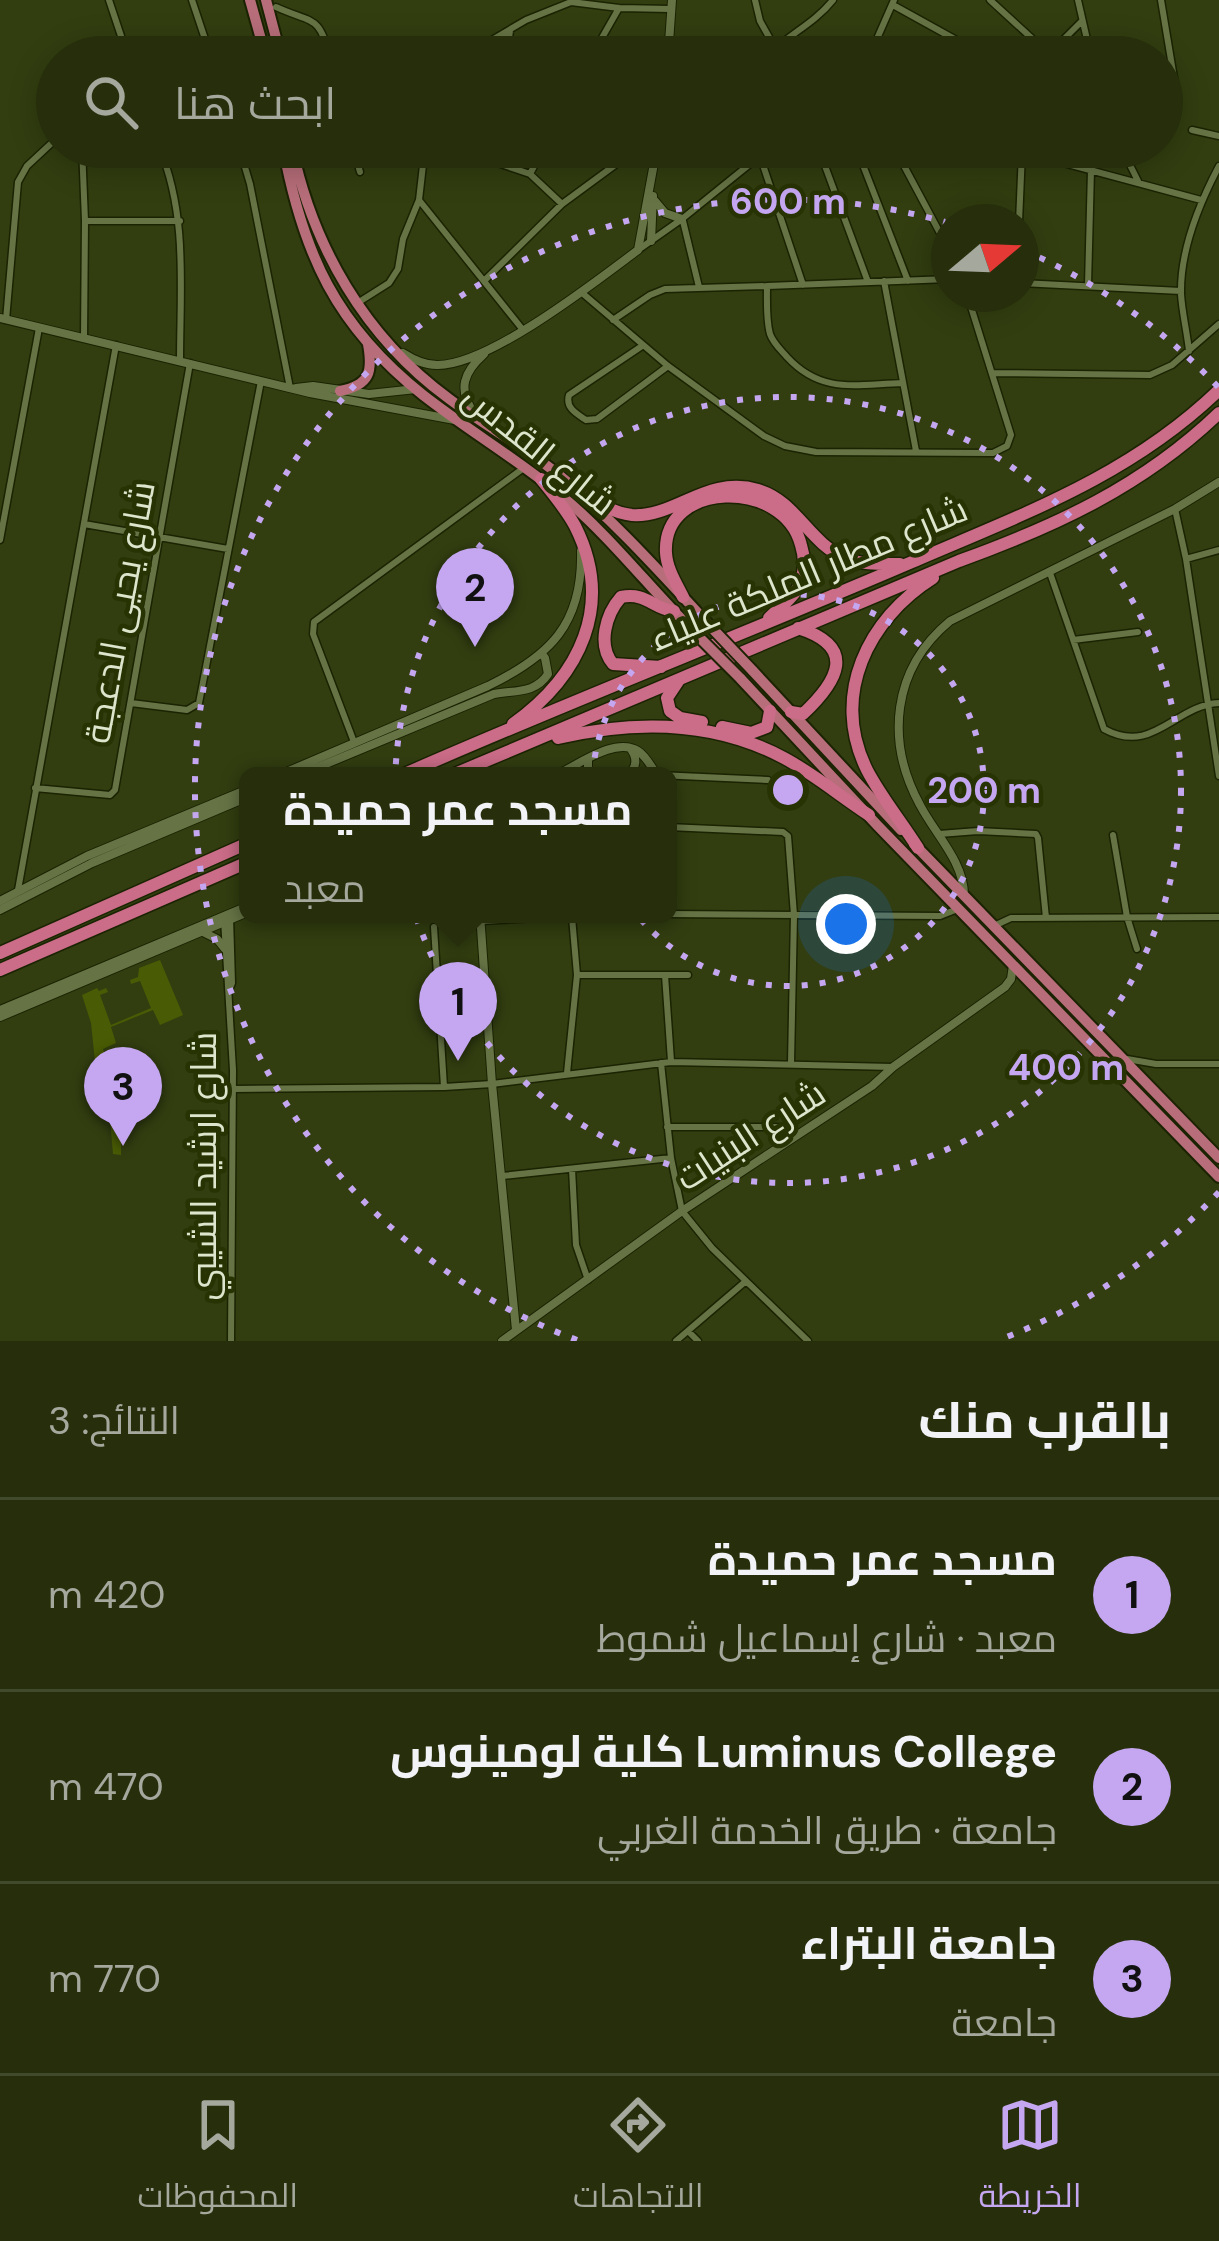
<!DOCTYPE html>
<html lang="ar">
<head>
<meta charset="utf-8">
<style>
  body { margin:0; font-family:"DM Sans",Cairo,sans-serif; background:#323a1a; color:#f1f3f6; direction:rtl }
  .compass { position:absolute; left:931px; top:204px; width:108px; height:108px; border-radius:50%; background:#262e0c; box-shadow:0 6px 30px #0003; rotate:71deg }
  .you { position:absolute; left:846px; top:924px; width:42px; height:42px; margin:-30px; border:9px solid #fff; border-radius:50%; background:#1a73e8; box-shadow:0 0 0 18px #1a73e833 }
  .badge { display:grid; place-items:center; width:78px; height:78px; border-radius:50%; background:#c5a7f1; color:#111; font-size:39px; font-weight:700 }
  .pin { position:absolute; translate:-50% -99px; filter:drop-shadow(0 3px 6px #0008) }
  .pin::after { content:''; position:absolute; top:63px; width:42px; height:36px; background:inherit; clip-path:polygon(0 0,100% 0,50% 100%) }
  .popup { position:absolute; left:239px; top:767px; width:438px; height:156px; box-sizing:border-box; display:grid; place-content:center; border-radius:18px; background:#262e0c; filter:drop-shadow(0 3px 9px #0005); font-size:39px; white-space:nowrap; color:#a4a89d }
  .popup b { font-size:45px; color:#f1f3f6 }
  .popup::after { content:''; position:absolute; left:50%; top:100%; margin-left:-24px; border:24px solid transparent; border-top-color:#262e0c }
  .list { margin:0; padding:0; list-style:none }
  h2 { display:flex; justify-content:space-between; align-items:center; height:156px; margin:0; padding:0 48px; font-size:51px }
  h2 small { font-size:39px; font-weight:400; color:#a4a89d }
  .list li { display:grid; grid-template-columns:78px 1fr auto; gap:36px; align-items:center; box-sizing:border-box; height:192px; padding:0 48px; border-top:3px solid #424a2d }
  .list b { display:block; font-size:45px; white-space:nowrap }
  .list p { margin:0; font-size:39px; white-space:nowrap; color:#a4a89d }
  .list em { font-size:39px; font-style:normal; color:#a4a89d }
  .icon { flex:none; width:66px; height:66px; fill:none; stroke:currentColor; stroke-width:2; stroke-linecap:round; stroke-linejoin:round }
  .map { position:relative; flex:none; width:1219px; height:1341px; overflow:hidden; direction:ltr }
  .search { position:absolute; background:#262e0c; box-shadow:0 6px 30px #0003; left:36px; right:36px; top:36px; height:132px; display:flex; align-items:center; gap:30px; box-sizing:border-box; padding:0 42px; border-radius:66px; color:#a4a89d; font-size:45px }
  .sheet { height:732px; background:#262e0c }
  nav { display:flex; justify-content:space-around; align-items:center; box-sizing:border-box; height:168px; border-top:3px solid #424a2d; background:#262e0c; font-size:33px; color:#a4a89d }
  nav a { display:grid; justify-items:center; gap:6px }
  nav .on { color:#c5a7f1 }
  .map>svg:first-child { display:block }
  .green { fill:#495b04 }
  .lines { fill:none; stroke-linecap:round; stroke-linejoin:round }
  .minor-casing { stroke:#1b2302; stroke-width:9 }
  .tertiary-casing { stroke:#1b2302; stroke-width:10 }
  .secondary-casing { stroke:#1b2302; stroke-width:10 }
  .trunk-casing { stroke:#1b2302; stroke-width:14 }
  .motorway-casing { stroke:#1b2302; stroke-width:15 }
  .minor { stroke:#667445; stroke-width:6 }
  .tertiary { stroke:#667445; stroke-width:8 }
  .secondary { stroke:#667445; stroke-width:8 }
  .trunk { stroke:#b76e7a; stroke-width:10 }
  .motorway { stroke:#cb6c88; stroke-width:12 }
  .trunk-bridge-casing { stroke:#1b2302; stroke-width:14; stroke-linecap:butt }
  .trunk-bridge { stroke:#b76e7a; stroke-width:10 }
  .ring { fill:none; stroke:#c5a7f1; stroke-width:6; stroke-dasharray:6 12 }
  .labels { text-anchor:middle; stroke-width:9; stroke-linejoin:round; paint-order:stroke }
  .street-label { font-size:36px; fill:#dde5cc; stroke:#283304 }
  .centre { fill:#c5a7f1; stroke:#283304; stroke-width:6 }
  .ring-label { font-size:36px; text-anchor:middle; font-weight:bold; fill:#c5a7f1; stroke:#283304; stroke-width:9; stroke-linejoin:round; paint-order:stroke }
</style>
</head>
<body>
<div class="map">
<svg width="1219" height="1341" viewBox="0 0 1219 1341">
  <rect width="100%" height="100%" fill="#323e10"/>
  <path class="green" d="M160,960L183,1015L160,1025L153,1010L111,1027L116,1043L103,1049L109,1066L96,1071L91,1023L82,995L97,988L99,991L106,988L108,992L100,995L111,1025L151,1008L140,981L131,984L130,980L138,977L139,968Z
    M120,1091L127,1101L128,1116L121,1117V1155L113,1154L108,1096Z"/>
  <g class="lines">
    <defs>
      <path id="minor" d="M109,0L128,57
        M192,0L211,57
        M755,0L760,21L774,46
        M990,0L1049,54
        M1078,0L1091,57
        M1161,0L1175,84
        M893,5L987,57
        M276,7C313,24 319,14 330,57
        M482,46L492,57
        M1049,54L1081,22
        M463,57L526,20L571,2L619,8L670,9
        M506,57L510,31
        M591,57L619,8
        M767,57C786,35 812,26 833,0
        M869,57L894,0
        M1192,130L1219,136
        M82,147L85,221L84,338
        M159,147C188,215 180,289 180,361
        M239,147L250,184L290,388
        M353,147L360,172
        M451,147L530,174L562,204
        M818,147L868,282
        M856,147L908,281
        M894,147L949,250
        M1004,147L1201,200
        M1121,147L1138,181
        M630,154L634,152L654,161
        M760,156L803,285
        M167,165L226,147
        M530,174L544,147
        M419,200L523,330
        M85,221H180
        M683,221L699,287
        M1019,222L1022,152
        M638,250L682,219L771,147
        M485,280L562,204L630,154L634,147
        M884,281L916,451
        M1021,283L1181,291
        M1088,285L1091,170
        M767,286L949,279
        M581,292L668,366L764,436L785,446L816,452L993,453L1007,446L1011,435L967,294
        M359,302L389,283L398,269L403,239L419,200L423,165L429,147
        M6,320L18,182L27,166L57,138
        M613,320L650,295L665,289L767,286C767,301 766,320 770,334C773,343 781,350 787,357C822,395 857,384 903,383
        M642,346L569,395C565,408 577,414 586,420L597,419L668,366
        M1189,351C1187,332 1182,312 1181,294C1180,250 1199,204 1219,166
        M993,373L1150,375L1172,365L1219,324
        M1175,509L1186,559L1219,776
        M84,524L228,549
        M0,540L39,328
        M1186,559L1219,550
        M1050,573L1104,729C1153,756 1175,705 1219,703
        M1073,640L1138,632
        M131,703L187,710L199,703L261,381
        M354,742L313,634L314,622L525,467
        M658,775L768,780
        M35,788L110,795L115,790L190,363
        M668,827L783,832L788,836L794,915L791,1063
        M939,834L978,831L1036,834L1038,838L1046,918
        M1113,835L1127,917L1137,949
        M18,890L116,345
        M668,914L940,916L955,910
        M572,917L577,975H688
        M224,919L233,1070L231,1341
        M480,921L614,914
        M996,925L1011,918L1219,917
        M434,927L444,1087
        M665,975L671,1061
        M437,976L483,972
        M229,990L232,983L230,917
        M1127,1059L1156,1064H1219
        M661,1063L671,1158L682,1211L712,1248L808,1341
        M567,1073L577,975
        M233,1089L444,1087L492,1084L671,1062L893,1067
        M667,1127H776L790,1128L798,1135
        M572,1169L576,1245L588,1280
        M502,1176L671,1158
        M689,1332L698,1341
        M676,1341L746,1281"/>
      <path id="tertiary" d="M668,57L672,0
        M655,201L665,213L682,219
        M651,241L653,196
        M0,318L310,393L455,420
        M403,353C414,360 424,365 437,365C488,366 595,282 638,250L657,147
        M296,388L313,386L369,394L416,389
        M474,413C457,389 464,372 484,354
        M588,759V770L592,776
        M277,776L488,686C550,656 583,624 581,551
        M297,776L494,694C515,690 535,694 548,674L545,658L541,653
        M554,776C576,767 614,736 638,751C646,756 652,768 657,775
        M627,776C637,768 638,758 630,748
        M0,901L87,856L248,789
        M0,910L92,863L248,797
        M480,914L492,1084L516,1330
        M203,932L217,939L225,949
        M0,1010L248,906
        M0,1017L248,912"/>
      <path id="secondary" d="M964,895C964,862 935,834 920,805C885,741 892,669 950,621L1175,509L1219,482
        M502,1341L682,1211L872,1086L893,1067L1005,987L1011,979L1013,965"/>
      <path id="trunk" d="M250,0L266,57
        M266,0L281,57
        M283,147C303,254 336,326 423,395C469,431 519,460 563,497C612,538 652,591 697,635
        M292,147C313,247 365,337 448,398C482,424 520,444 554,471C610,516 661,573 710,626
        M340,391C370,385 373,372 368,344
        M752,670L901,830
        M740,678L878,826L1219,1177
        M914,844L1219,1158"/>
      <path id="motorway" d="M573,488C591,499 611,513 632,515C675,518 707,475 758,490C796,501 809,543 845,558C863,565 880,564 900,564
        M683,597C676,583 667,569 666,553C662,480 784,478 801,545C806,561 805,576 796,591C789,601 778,609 769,618
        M661,667L613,664C597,645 606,614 621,597C647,592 653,609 674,611
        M679,680L667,698L670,711L680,718L702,722
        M791,712L803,714C838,681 858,647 798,628
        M513,724C580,676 615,605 575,526C566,509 553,494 541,479
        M722,727L751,733L767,727L770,711
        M558,738C635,720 713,720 784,758C814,774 840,796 869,815
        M400,776C570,701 742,635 912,562C1023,514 1130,476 1219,390
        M450,776L959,561C1056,526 1143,486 1219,413
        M918,848C901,821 881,797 867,770C830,695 868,619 933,578
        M0,953L248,843
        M0,970L248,862"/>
    </defs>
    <use href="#minor" class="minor-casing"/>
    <use href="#tertiary" class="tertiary-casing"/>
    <use href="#secondary" class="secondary-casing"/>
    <use href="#trunk" class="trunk-casing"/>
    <use href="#motorway" class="motorway-casing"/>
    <use href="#minor" class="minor"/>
    <use href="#tertiary" class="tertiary"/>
    <use href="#secondary" class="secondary"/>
    <use href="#trunk" class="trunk"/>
    <use href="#motorway" class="motorway"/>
    <defs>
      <path id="trunk-bridge" d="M710,626L752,670
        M697,635L740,678"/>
    </defs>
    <use href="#trunk-bridge" class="trunk-bridge-casing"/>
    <use href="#trunk-bridge" class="trunk-bridge"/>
  </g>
  <g class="ring">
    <circle cx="788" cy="790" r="196"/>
    <circle cx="788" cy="790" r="393"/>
    <path d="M1219 1192A589 589 0 0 1 999 1340M577 1340A589 589 0 0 1 945 222M1023 250A589 589 0 0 1 1219 388"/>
  </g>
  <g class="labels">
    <g class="street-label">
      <text transform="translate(540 449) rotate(39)" y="13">شارع القدس</text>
      <text transform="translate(808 573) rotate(-23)" y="13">شارع مطار الملكة علياء</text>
      <text transform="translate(119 612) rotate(-80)" y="13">شارع يحيى الدعجة</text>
      <text transform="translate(750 1135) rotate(-33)" y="13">شارع البنيات</text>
      <text transform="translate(203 1166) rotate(-90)" y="13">شارع ارشيد الشيبي</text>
    </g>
  </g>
  <circle cx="788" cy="790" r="18" class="centre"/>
  <g class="ring-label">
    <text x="788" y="214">600 m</text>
    <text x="984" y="803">200 m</text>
    <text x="1066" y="1080">400 m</text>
  </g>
</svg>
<svg class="compass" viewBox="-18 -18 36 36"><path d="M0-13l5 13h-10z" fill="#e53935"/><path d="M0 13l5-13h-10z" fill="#a4a89d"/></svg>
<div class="you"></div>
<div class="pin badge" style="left:458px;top:1061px">1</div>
<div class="popup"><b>مسجد عمر حميدة</b>معبد</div>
<div class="pin badge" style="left:475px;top:647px">2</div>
<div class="pin badge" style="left:123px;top:1146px">3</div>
<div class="search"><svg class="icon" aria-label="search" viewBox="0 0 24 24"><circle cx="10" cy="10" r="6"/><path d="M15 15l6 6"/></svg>ابحث هنا</div>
</div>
<section class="sheet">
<h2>بالقرب منك<small>النتائج: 3</small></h2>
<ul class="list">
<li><span class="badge">1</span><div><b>مسجد عمر حميدة</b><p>معبد · شارع إسماعيل شموط</p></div><em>420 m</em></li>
<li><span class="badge">2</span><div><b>Luminus College كلية لومينوس</b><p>جامعة · طريق الخدمة الغربي</p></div><em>470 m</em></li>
<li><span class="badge">3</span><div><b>جامعة البتراء</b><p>جامعة</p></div><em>770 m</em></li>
</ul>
</section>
<nav>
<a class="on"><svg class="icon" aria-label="map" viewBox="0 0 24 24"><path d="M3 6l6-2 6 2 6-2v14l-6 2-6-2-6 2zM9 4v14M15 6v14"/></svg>الخريطة</a>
<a><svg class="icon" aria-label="directions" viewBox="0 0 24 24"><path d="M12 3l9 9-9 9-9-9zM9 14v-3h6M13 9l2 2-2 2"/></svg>الاتجاهات</a>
<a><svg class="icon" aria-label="saved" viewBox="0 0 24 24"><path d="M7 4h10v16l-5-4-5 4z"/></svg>المحفوظات</a>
</nav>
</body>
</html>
